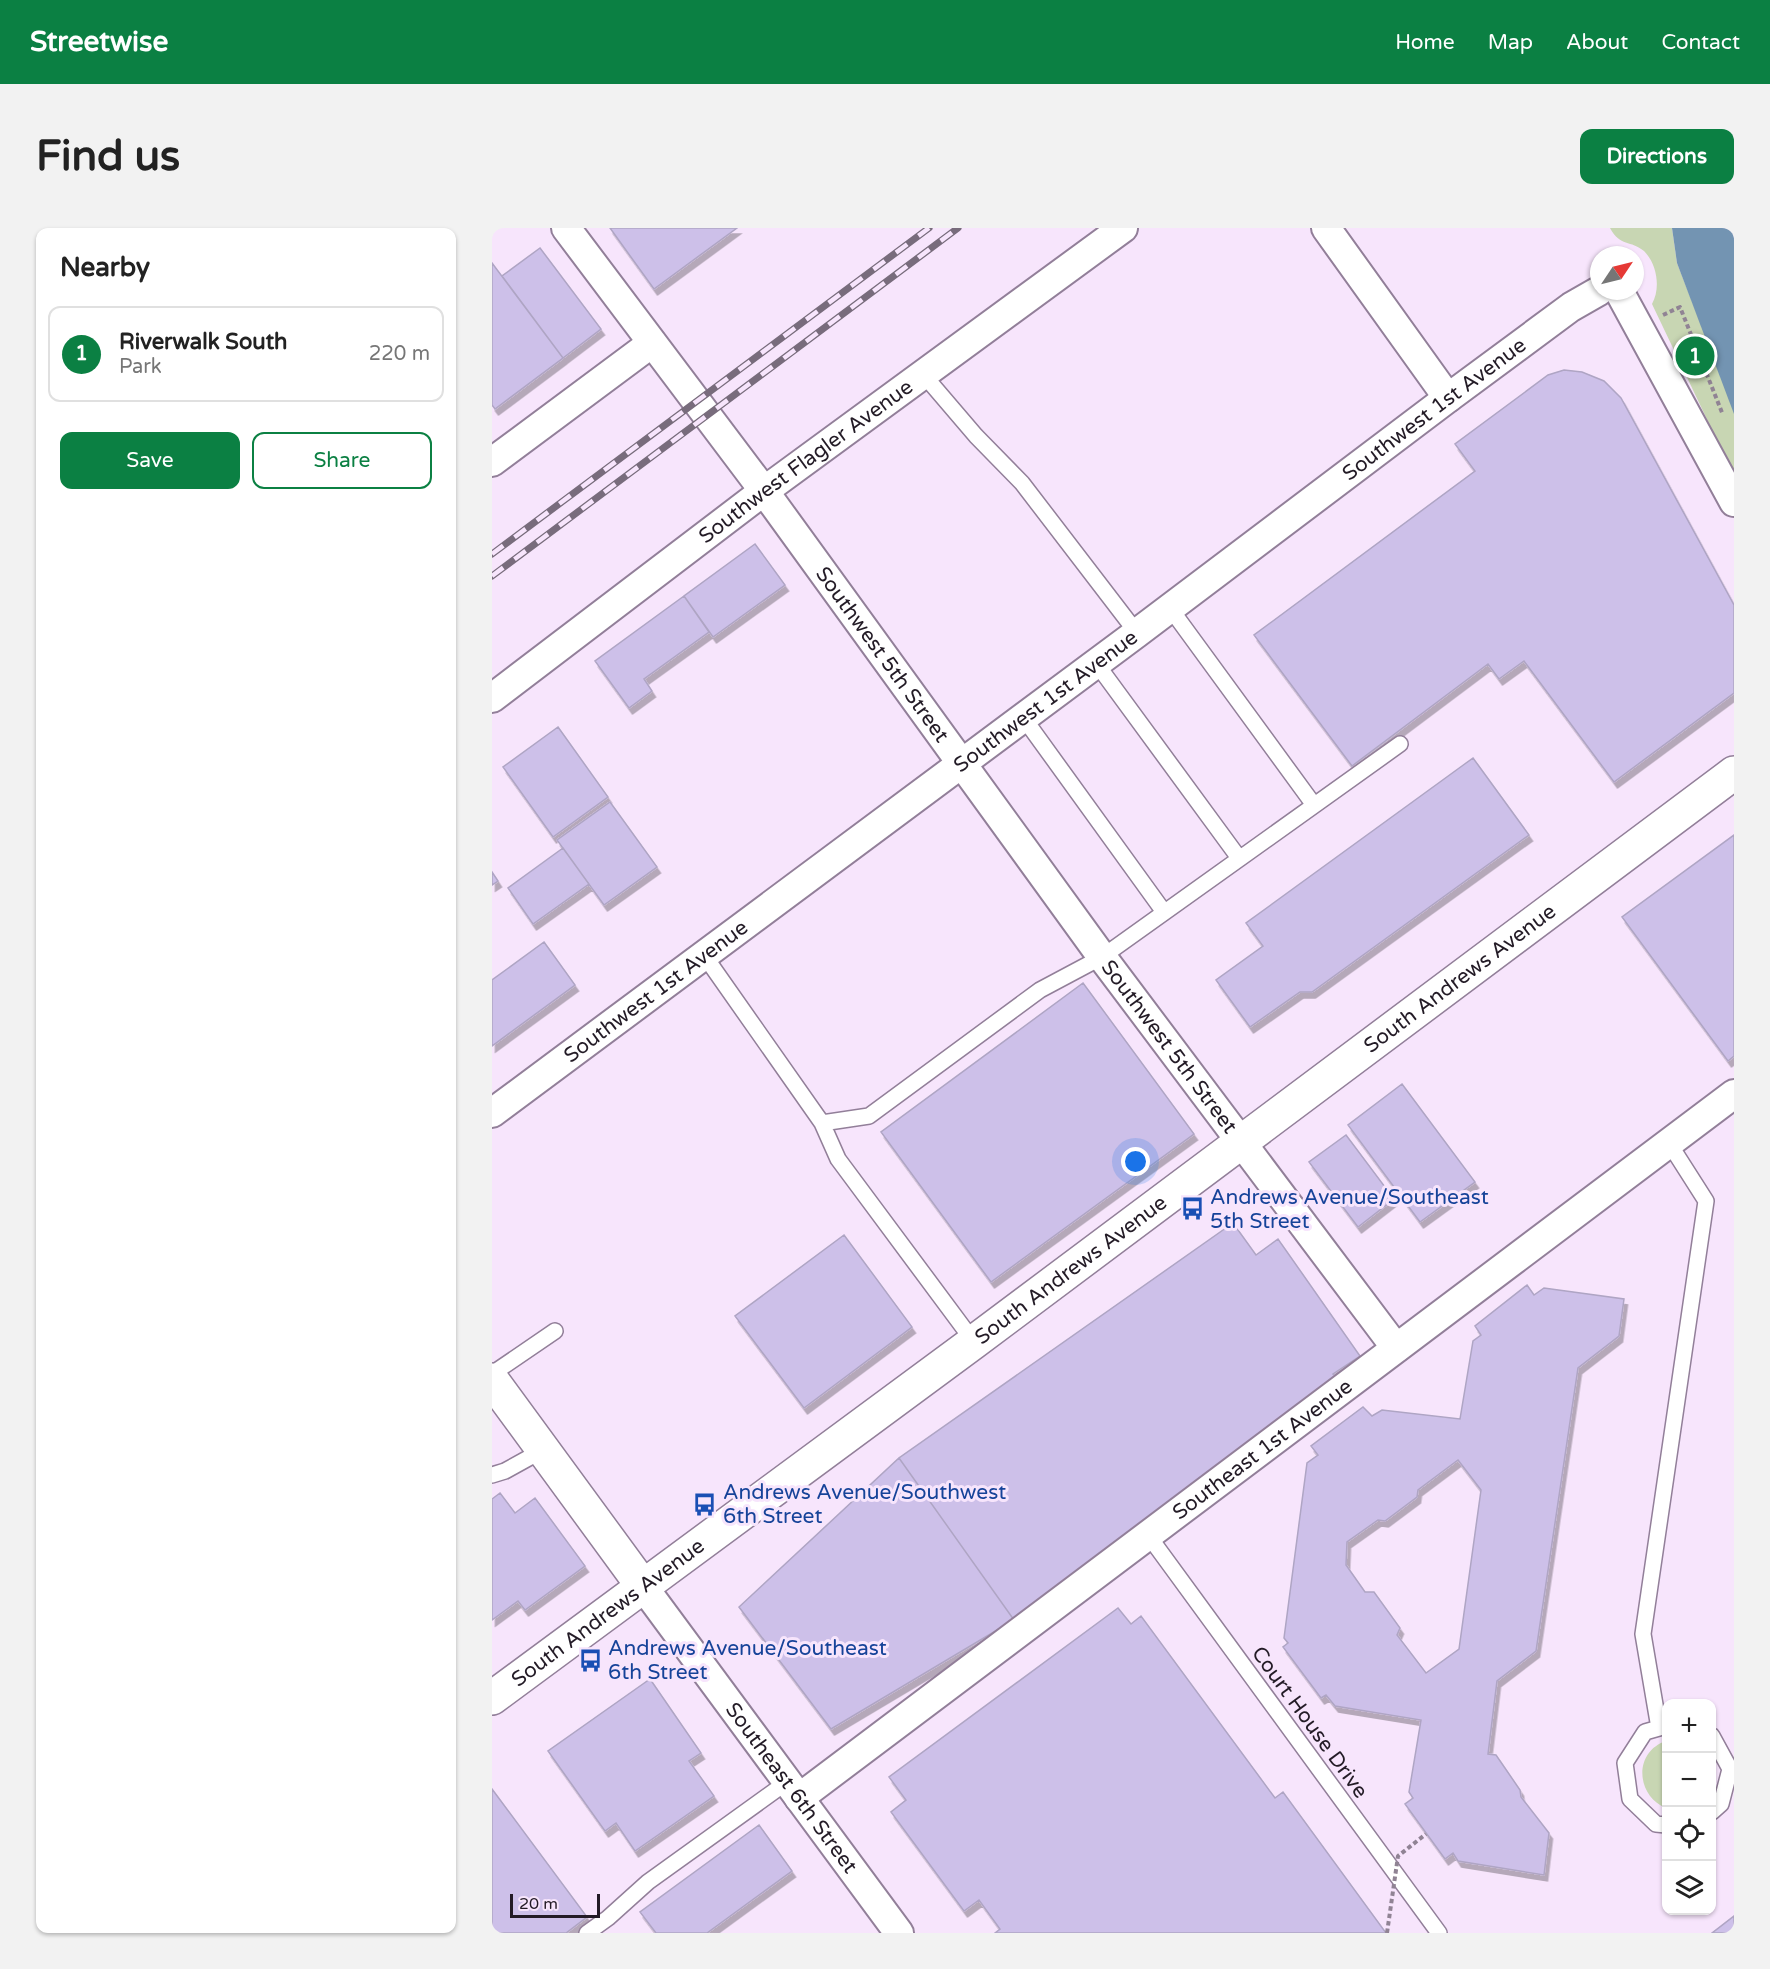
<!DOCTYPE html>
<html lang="en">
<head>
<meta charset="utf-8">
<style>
  body { margin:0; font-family:"Varela Round",sans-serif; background:#f2f2f2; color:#222 }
  .controls { position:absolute; right:18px; bottom:18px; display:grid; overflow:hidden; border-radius:12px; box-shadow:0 2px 4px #0004 }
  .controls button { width:54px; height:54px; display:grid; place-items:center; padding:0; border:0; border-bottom:2px solid #e0e0e0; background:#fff; color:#222; font:30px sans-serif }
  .compass { position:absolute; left:1098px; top:18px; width:54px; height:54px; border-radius:50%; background:#fff; box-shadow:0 2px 4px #0004; rotate:55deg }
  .scale { position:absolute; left:18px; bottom:15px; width:90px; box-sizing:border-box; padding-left:6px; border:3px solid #231b26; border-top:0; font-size:16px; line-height:21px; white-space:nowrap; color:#231b26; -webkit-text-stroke:4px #f7e5fc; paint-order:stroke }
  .you { position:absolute; left:644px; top:934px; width:21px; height:21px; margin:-15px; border:4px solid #fff; border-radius:50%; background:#1a73e8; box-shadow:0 0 0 9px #1a73e833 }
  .badge { display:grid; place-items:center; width:39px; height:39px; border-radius:50%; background:#0b8043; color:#fff; font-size:20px; font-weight:700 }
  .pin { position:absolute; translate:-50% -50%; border:3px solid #fff; box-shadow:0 2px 6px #0006 }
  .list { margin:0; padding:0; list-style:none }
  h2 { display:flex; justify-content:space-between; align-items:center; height:78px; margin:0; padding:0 24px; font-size:26px }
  h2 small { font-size:20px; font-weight:400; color:#767676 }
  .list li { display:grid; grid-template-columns:39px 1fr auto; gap:18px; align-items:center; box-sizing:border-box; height:96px; margin:0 12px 12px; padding:0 12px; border:2px solid #e0e0e0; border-radius:12px }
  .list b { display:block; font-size:22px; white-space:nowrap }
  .list p { margin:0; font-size:20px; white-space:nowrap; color:#767676 }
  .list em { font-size:20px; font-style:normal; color:#767676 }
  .actions { display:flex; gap:12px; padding:18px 24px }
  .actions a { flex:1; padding:14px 0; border:2px solid #0b8043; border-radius:12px; text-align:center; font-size:21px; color:#0b8043 }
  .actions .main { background:#0b8043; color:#fff }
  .icon { flex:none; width:33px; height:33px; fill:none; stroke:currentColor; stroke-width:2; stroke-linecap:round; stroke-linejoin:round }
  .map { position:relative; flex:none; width:1242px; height:1705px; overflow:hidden; border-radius:12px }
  header { display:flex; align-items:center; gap:36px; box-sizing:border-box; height:84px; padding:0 30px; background:#0b8043; color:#fff }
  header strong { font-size:28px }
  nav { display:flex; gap:33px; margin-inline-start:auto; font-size:21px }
  .intro { display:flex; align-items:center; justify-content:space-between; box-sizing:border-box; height:144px; padding:0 36px }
  h1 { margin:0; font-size:42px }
  .button { padding:15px 27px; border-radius:12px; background:#0b8043; color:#fff; font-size:21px; font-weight:700 }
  main { display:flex; gap:36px; padding:0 36px }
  aside { flex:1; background:#fff; border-radius:12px; box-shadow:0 2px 4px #0004 }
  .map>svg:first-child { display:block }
  .green { fill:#c8d6b3 }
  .water { fill:#7394b2 }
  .building { fill:#cdc0e9; stroke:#afa5c4; stroke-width:1.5; fill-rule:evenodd; filter:url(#shadow) }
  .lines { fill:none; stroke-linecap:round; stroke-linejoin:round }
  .lane-casing { stroke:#927f99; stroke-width:18 }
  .street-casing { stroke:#927f99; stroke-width:32 }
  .secondary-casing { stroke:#927f99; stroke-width:36 }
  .path { stroke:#908394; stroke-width:4; stroke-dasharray:4.5 3; stroke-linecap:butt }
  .lane { stroke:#fff; stroke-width:15 }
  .street { stroke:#fff; stroke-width:28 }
  .secondary { stroke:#fff; stroke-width:33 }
  .rail-casing { stroke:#786c7c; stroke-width:7 }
  .rail { stroke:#f7e5fc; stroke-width:4.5; stroke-dasharray:14; stroke-linecap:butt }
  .path-bridge { stroke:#908394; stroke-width:4; stroke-dasharray:4.5 3; stroke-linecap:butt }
  .labels { text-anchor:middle; stroke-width:6; stroke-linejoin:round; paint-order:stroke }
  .street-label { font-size:21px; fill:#231b26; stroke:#f7e5fc }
  .transit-label { font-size:21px; fill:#164399; stroke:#f7e5fc; text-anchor:start }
</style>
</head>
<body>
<header>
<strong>Streetwise</strong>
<nav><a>Home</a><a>Map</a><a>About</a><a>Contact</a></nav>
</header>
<div class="intro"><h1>Find us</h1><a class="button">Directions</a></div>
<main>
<aside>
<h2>Nearby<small></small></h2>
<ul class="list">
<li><span class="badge">1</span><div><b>Riverwalk South</b><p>Park</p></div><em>220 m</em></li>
</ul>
<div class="actions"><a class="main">Save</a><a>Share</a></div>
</aside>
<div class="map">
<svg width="1242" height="1705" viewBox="0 0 1242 1705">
  <defs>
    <filter id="shadow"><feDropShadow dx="3.5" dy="6" stdDeviation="0" flood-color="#0004"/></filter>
  </defs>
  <rect width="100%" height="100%" fill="#f7e5fc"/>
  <path class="green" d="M1118,0H1180L1185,35L1242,181V248L1160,76C1169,60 1165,36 1152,23C1139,12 1128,19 1118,0Z
    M1174,1513V1580C1144,1568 1141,1524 1174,1513Z"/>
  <path class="water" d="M1180,0H1242V186L1185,35Z"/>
  <path class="building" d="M118,0H245L162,61Z
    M48,20L109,101L71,130L10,48Z
    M0,35L71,130L3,181L0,177Z
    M1072,142L1090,144L1112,153L1129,170L1242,377V465L1122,554L1032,433L1007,451L996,436L860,538L762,407L983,243L963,216L1056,147Z
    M263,316L293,357L221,409L192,368Z
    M192,368L217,404L152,451L160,463L137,480L103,433Z
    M66,499L116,569L61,609L11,539Z
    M981,530L1037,607L820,764H808L758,799L724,752L771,718L754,695Z
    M118,574L165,639L112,677L65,612Z
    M1242,607V828L1236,833L1130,689Z
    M71,620L97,656L41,696L16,660Z
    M0,644L6,653L0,657Z
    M52,714L83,757L0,818V752Z
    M591,755L702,906L499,1054L389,904Z
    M910,856L983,954L928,994L856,897Z
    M854,907L902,971L866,999L817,934Z
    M741,995L764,1027L786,1011L868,1128L841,1146L855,1157L522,1392L407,1230Z
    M352,1007L420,1099L312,1180L243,1088Z
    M1035,1057L1042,1067L1052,1060L1132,1071L1127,1108L1086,1140L1044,1423L1005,1453L996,1526L1004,1527L1028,1562L1029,1569L1057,1605L1052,1647L966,1633L961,1625L953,1631L913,1576L921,1570L917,1564L929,1492L843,1478L834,1467L829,1470L791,1419L796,1415L792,1410L815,1235L826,1227L819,1218L871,1179L880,1188L890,1182L968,1191L981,1113L989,1107L983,1098ZM966,1232L989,1262L967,1421L934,1445L905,1407L908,1400L882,1364H873L854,1337L855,1314L886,1292L893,1293L925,1269L926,1262Z
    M407,1230L522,1392L339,1501L247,1379Z
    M8,1265L23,1285L43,1270L93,1338L33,1382L26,1373L0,1392V1271Z
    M626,1380L639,1396L649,1388L783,1570L791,1564L894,1705H503L508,1701L487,1672L472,1683L399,1584L414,1572L397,1549Z
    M158,1451L209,1525L197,1533L222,1568L143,1623L124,1595L113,1603L56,1523Z
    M0,1561L95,1689L74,1705H0Z
    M267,1597L300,1643L215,1705H164L148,1684Z
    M1242,1688V1705H1220Z"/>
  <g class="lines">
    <defs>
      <path id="lane" d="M431,146L484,208L530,255L645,405
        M678,380L822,577
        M604,435L747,630
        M531,489L672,684
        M212,727L330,895L346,931L482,1114
        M330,895L377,888L548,762L610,729L908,516
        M0,1146L63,1103
        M0,1247L13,1243L51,1222
        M656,1307L947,1705
        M1174,1498L1153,1504L1133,1535L1138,1571L1164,1596L1174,1597
        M1167,1500L1151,1406L1214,973L1177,915
        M1220,1508L1238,1541L1229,1576L1220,1584
        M95,1705L116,1690L156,1654L295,1554"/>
      <g id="street">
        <path id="s1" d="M74,0L272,263L610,729L904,1120"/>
        <path d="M834,0L956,170"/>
        <path d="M1127,63L1242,274"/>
        <path d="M0,234L160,115"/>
        <path id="s2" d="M0,470L272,263L631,0"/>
        <path id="s3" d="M0,885L645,405L956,170L1079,79L1107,63"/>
        <path id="s4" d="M150,1357L407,1705"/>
        <path id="s5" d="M307,1570L1242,866"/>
      </g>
      <g id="secondary">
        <path d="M0,1152L150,1357"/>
        <path id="s6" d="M0,1470L482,1114L1242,545"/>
      </g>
    </defs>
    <use href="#lane" class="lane-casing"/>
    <use href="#street" class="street-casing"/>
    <use href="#secondary" class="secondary-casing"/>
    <path class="path" d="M1171,87L1188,79L1231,187"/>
    <use href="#lane" class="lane"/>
    <use href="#street" class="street"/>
    <use href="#secondary" class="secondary"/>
    <defs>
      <path id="rail" d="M0,326L437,0
        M0,348L466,0"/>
    </defs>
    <use href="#rail" class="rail-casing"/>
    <use href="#rail" class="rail"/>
    <path class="path-bridge" d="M895,1705L906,1628L934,1606"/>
  </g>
  <defs>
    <symbol id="bus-bare" viewBox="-9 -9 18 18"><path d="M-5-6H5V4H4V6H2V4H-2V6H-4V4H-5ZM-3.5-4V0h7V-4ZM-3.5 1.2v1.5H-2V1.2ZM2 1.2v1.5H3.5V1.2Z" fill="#1a4fb4" stroke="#f7e5fc" stroke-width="2.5" paint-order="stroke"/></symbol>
  </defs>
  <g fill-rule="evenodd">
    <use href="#bus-bare" x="684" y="964" width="33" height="33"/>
    <use href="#bus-bare" x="196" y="1260" width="33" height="33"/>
    <use href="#bus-bare" x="82" y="1416" width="33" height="33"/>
  </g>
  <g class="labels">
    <g class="street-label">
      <text dy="7" stroke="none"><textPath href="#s3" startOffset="1176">Southwest 1st Avenue</textPath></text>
      <text dy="7" stroke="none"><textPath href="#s2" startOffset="393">Southwest Flagler Avenue</textPath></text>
      <text dy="7" stroke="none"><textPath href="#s1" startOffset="531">Southwest 5th Street</textPath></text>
      <text dy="7" stroke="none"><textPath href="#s3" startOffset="690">Southwest 1st Avenue</textPath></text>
      <text dy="7" stroke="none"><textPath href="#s6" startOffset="1206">South Andrews Avenue</textPath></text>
      <text dy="7" stroke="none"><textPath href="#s3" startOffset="204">Southwest 1st Avenue</textPath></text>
      <text dy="7" stroke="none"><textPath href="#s1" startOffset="1017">Southwest 5th Street</textPath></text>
      <text dy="7" stroke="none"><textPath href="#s6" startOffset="720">South Andrews Avenue</textPath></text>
      <text dy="7" stroke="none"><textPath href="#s5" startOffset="580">Southeast 1st Avenue</textPath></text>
      <text dy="7" stroke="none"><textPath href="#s6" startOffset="144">South Andrews Avenue</textPath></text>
      <text transform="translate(818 1494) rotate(54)" y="7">Court House Drive</text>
      <text dy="7" stroke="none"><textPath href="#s4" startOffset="252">Southeast 6th Street</textPath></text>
    </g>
    <g class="transit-label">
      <text x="718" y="976">Andrews Avenue/Southeast<tspan x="718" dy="24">5th Street</tspan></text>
      <text x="231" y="1271">Andrews Avenue/Southwest<tspan x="231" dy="24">6th Street</tspan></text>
      <text x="116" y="1427">Andrews Avenue/Southeast<tspan x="116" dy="24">6th Street</tspan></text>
    </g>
  </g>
</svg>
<div class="controls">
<button>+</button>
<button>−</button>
<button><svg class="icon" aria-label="locate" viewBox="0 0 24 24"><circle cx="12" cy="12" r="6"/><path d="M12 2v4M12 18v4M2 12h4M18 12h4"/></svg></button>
<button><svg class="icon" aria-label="layers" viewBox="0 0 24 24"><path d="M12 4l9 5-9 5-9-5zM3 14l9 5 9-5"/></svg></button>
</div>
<svg class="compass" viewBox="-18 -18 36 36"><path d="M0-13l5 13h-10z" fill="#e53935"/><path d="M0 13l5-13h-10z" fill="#767676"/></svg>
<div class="scale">20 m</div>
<div class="you"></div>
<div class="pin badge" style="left:1203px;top:128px">1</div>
</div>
</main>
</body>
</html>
